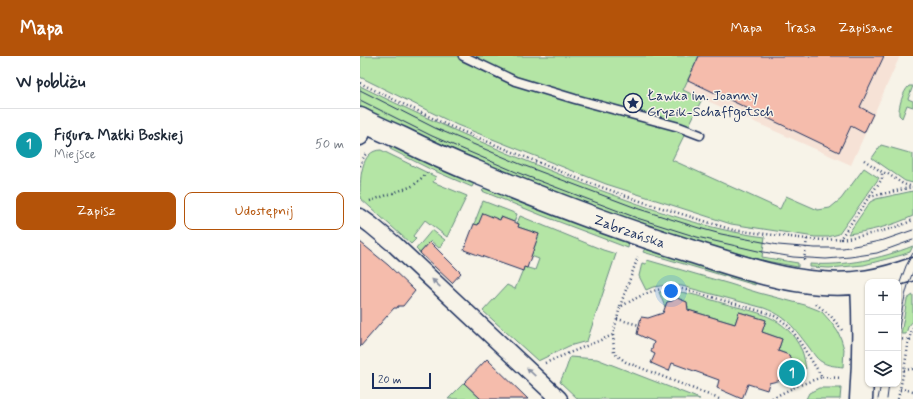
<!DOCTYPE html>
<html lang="pl">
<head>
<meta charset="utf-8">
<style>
  body { margin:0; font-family:Mynerve,sans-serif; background:#f2f2f3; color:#1f2937 }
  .controls { position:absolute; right:12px; bottom:12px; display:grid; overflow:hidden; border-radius:8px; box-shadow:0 1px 3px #0004 }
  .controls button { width:36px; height:36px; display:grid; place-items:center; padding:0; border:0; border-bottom:1px solid #e0e1e3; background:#fff; color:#1f2937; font:20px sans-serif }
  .scale { position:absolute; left:12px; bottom:10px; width:59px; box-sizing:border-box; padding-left:4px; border:2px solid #1b2f5e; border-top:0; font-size:11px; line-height:14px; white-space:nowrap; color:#1b2f5e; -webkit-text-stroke:3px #f7f3e8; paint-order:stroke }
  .you { position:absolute; left:311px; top:235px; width:14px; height:14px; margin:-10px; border:3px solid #fff; border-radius:50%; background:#1a73e8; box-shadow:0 0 0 6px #1a73e833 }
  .badge { display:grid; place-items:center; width:26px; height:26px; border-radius:50%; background:#b45309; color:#fff; font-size:13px; font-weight:700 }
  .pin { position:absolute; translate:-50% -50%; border:2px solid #fff; box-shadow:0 1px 4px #0006 }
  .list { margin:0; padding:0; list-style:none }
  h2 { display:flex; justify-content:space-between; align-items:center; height:52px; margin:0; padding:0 16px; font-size:17px }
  h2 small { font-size:13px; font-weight:400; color:#747a83 }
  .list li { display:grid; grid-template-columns:26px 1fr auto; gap:12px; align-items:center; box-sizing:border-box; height:72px; padding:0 16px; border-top:1px solid #e0e1e3 }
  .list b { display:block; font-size:15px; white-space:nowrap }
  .list p { margin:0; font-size:13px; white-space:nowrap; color:#747a83 }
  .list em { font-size:13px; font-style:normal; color:#747a83 }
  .actions { display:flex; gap:8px; padding:12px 16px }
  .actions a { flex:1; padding:9px 0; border:1px solid #b45309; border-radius:8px; text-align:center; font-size:14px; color:#b45309 }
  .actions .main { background:#b45309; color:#fff }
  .icon { flex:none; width:22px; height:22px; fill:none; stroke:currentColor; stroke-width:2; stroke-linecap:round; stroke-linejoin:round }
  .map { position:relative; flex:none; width:553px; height:343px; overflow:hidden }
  header { display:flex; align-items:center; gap:24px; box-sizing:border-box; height:56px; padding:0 20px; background:#b45309; color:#fff }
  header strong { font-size:19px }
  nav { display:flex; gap:22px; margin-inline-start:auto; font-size:14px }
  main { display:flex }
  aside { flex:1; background:#fff }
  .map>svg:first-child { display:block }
  .built { fill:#f6e2d6 }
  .green { fill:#b4e5a5; stroke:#688a82 }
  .building { fill:#f5bcac; stroke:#1b2f5e }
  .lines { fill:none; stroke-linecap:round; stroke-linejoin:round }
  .lane-casing { stroke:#1b2f5e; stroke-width:11 }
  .street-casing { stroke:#1b2f5e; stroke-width:19 }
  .secondary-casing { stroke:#1b2f5e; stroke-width:25 }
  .path { stroke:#1b2f5e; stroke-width:2.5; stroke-dasharray:1 3; stroke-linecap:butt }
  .lane { stroke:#f7f3e8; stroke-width:8 }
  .street { stroke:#f7f3e8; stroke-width:16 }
  .secondary { stroke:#f7f3e8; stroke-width:22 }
  .tram { stroke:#1b2f5e; stroke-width:1 }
  .oneway { fill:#8991a3 }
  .labels { text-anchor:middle; stroke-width:3; stroke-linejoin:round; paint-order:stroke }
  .poi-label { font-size:14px; fill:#1b2f5e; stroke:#f7f3e8; text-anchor:start }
  .street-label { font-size:14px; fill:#1b2f5e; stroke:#f7f3e8 }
</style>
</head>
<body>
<header>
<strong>Mapa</strong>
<nav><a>Mapa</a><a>Trasa</a><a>Zapisane</a></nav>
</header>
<main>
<aside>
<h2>W pobliżu<small></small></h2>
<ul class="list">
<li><span class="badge" style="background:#0f9aa8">1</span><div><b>Figura Matki Boskiej</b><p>Miejsce</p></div><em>50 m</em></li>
</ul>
<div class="actions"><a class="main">Zapisz</a><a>Udostępnij</a></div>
</aside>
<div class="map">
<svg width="553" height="343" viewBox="0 0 553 343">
  <rect width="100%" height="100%" fill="#f7f3e8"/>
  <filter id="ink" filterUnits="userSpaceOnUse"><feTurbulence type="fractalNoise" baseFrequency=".025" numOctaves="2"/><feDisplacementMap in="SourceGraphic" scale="8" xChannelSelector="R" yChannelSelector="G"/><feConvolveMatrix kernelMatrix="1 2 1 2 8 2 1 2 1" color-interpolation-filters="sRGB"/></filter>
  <g filter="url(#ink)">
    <path class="built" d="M339,0H540L491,109L323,34Z"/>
    <path class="green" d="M0,0H339L323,34L342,43L312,104L420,153L426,140L458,154L470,152L481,143L504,112L519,122L479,178L468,181H455L371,168L246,128L97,69L0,21Z
      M0,30C77,68 156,102 237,133C292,153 347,174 405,181L402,201L438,207V211L401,204L351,190L280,168L187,134L90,92L30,65L0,50Z
      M549,30H553L548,43L553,45V51L547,49L542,62L539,59C538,52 543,35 549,30Z
      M521,89L553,98V127L545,125L512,102Z
      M30,90H32L114,127L112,131L70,113L30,93Z
      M21,94L29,98L76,121L73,126L107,140L87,181L65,164L53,180L56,183L51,188L0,142C0,125 0,94 21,94Z
      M125,132L182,155L269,187L268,192L181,159L122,135Z
      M553,135V160C532,170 510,175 488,178L510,146L516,143Z
      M123,145L157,158L154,166L141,161L140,164L123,158L118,169L114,168Z
      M160,160L243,194L256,198L227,285L209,290L178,305L123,255L147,229L155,233L164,211L175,214L179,203L171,200L179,178L158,171L159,168L157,167Z
      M72,174L85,184L79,192L71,185L60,197L56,193Z
      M553,190L550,196L542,199L504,209L469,212L450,211V208C486,210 520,203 553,190Z
      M285,192L396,226L395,229L283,196Z
      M287,204L370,228L399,237L445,249L458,254L462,256L470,265L478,276L481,283L484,293L483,311C476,310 468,310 462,306C456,303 452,295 448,290C433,271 428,261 404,252L322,230L307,229L293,231L286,234L279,220L282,207L286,208Z
      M311,235C328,236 345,242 362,247C397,257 425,258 442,295C444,300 445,307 446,313L432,307L429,299L418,295L422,283L402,276L406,264L379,256L375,268L328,254L327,246L317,242L312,245L307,246L305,251L299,236Z
      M553,239V265L548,271L546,278H541L547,243Z
      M210,301L237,303L340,343H218L200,326L206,313Z
      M104,327L121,343H88Z
      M459,332H481L480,343H446L449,337Z"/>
    <path class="building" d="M339,0H524L500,51L513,58L504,77L491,70L479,96L328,24Z
      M123,157L140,164L141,161L159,168L158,171L179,178L167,212L164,211L163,215L104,194L114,168L118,169Z
      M0,186L28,209L55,235L43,250H38L37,252H34L0,291Z
      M70,186L101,217L92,227L60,197Z
      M317,242L327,246L328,254L375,268L379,256L406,264L402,276L422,283L418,295L429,299L432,307L431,317L426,323L409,327L407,334L388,328L382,343L357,332L359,324L312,307L309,315L291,307L295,298L291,296L294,286L277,278L281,261L288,262L303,257L307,246L312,245Z
      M127,303L168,343H121L104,327Z"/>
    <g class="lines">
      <defs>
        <path id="lane" d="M103,0L155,25L215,43L319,71L340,79"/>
        <path id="street" d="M0,81L7,67
          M0,161L11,169L35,189L199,343"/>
        <g id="secondary">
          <path id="s1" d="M0,63C13,70 27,76 41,82C67,95 94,107 121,118C189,146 259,173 330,195C373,208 416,224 461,227C494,230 522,224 553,213"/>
          <path d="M501,343C504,304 504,266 502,227"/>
        </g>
      </defs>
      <use href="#lane" class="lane-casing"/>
      <use href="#street" class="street-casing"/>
      <use href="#secondary" class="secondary-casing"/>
      <path class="path" d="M0,27L43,48L87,69L219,123L283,146L373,174L447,183L464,184L480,183L509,141
        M504,104L522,116L528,118L543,128L553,131L509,141L522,123V116
        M0,110L4,100L6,98
        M10,145L50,131L54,129L67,117
        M481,183C506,179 530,175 553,164
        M444,204L447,183
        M456,248L470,259L482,274
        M260,250L278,201
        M257,263L279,269
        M538,283L549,284L553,283
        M185,307L253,279
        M544,314L553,313
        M462,321L482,322
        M540,333L553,335
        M359,343L266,306L254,297L253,279L260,251C284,238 299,228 327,234L404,256C417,260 426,266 434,277L462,321L437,330L410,343
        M538,343L544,314L549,284L553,270"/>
      <use href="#lane" class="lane"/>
      <use href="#street" class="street"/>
      <use href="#secondary" class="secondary"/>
      <path class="tram" d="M0,34L75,72L160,108L279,153L339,172L361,178L418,189L455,192H483L510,187L524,184L553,174
        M0,44L72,80L156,116L277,162L337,181L398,195L433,201L466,203L490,201L517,197L553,184
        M538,232L546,210L553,197
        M538,277C542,257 544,236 553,216
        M518,343L521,328
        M527,343L529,328"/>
    </g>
    <defs><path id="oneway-solid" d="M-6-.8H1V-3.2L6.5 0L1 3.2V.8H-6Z"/></defs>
    <g class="oneway">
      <use href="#oneway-solid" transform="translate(76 227) rotate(-137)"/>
      <use href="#oneway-solid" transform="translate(171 316) rotate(-137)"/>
    </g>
  </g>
  <defs>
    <symbol id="sight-ring" viewBox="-11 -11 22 22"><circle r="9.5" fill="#f7f3e8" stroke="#1b2f5e" stroke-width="1.5"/><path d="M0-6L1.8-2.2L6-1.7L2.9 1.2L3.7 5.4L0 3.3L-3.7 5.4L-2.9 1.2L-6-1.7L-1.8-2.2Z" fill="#1b2f5e"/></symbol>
  </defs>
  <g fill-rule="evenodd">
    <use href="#sight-ring" x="262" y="36" width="22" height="22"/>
  </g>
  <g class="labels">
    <g class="poi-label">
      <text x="287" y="44">Ławka im. Joanny<tspan x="287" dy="16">Gryzik-Schaffgotsch</tspan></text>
    </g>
    <g class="street-label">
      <text dy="5" stroke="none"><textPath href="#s1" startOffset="292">Zabrzańska</textPath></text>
    </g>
  </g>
</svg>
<div class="controls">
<button>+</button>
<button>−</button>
<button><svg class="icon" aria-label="layers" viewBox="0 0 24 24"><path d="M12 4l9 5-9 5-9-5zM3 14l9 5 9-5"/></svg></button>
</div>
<div class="scale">20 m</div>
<div class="you"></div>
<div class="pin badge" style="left:432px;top:317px;background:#0f9aa8">1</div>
</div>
</main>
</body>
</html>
